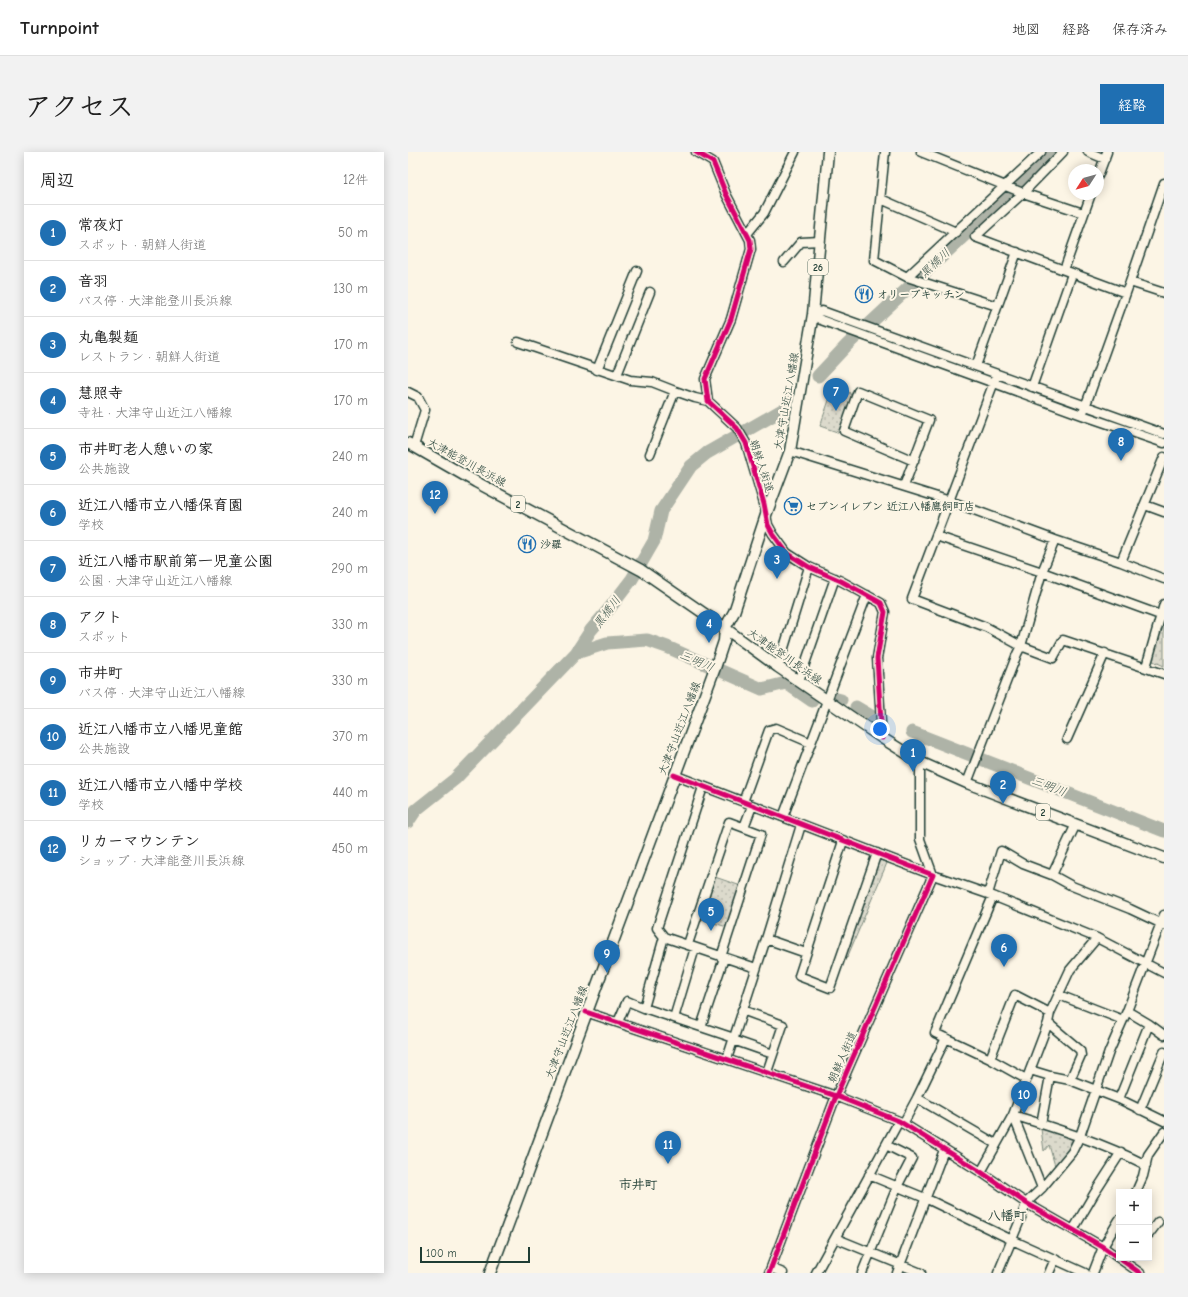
<!DOCTYPE html>
<html lang="ja">
<head>
<meta charset="utf-8">
<style>
  body { margin:0; font-family:"Comic Neue","Klee One",sans-serif; background:#f2f2f2; color:#222 }
  .controls { position:absolute; right:12px; bottom:12px; display:grid; overflow:hidden; border-radius:0px; box-shadow:0 2px 10px #0003 }
  .controls button { width:36px; height:36px; display:grid; place-items:center; padding:0; border:0; border-bottom:1px solid #e0e0e0; background:#fff; color:#222; font:20px sans-serif }
  .compass { position:absolute; left:660px; top:12px; width:36px; height:36px; border-radius:50%; background:#fff; box-shadow:0 2px 10px #0003; rotate:234deg }
  .scale { position:absolute; left:12px; bottom:10px; width:110px; box-sizing:border-box; padding-left:4px; border:2px solid #1f3d34; border-top:0; font-size:11px; line-height:14px; white-space:nowrap; color:#1f3d34; -webkit-text-stroke:3px #fcf5e5; paint-order:stroke }
  .you { position:absolute; left:472px; top:577px; width:14px; height:14px; margin:-10px; border:3px solid #fff; border-radius:50%; background:#1a73e8; box-shadow:0 0 0 6px #1a73e833 }
  .badge { display:grid; place-items:center; width:26px; height:26px; border-radius:50%; background:#1f6fb2; color:#fff; font-size:13px; font-weight:700 }
  .pin { position:absolute; translate:-50% -33px; filter:drop-shadow(0 1px 2px #0008) }
  .pin::after { content:''; position:absolute; top:21px; width:14px; height:12px; background:inherit; clip-path:polygon(0 0,100% 0,50% 100%) }
  .list { margin:0; padding:0; list-style:none }
  h2 { display:flex; justify-content:space-between; align-items:center; height:52px; margin:0; padding:0 16px; font-size:17px }
  h2 small { font-size:13px; font-weight:400; color:#767676 }
  .list li { display:grid; grid-template-columns:26px 1fr auto; gap:12px; align-items:center; box-sizing:border-box; height:56px; padding:0 16px; border-top:1px solid #e0e0e0 }
  .list b { display:block; font-size:15px; white-space:nowrap }
  .list p { margin:0; font-size:13px; white-space:nowrap; color:#767676 }
  .list em { font-size:13px; font-style:normal; color:#767676 }
  .map { position:relative; flex:none; width:756px; height:1121px; overflow:hidden; border-radius:0px }
  header { display:flex; align-items:center; gap:24px; box-sizing:border-box; height:56px; padding:0 20px; background:#fff; border-bottom:1px solid #e0e0e0 }
  header strong { font-size:19px }
  nav { display:flex; gap:22px; margin-inline-start:auto; font-size:14px }
  .intro { display:flex; align-items:center; justify-content:space-between; box-sizing:border-box; height:96px; padding:0 24px }
  h1 { margin:0; font-size:28px }
  .button { padding:10px 18px; border-radius:0px; background:#1f6fb2; color:#fff; font-size:14px; font-weight:700 }
  main { display:flex; gap:24px; padding:0 24px }
  aside { flex:1; background:#fff; border-radius:0px; box-shadow:0 2px 10px #0003 }
  .map>svg:first-child { display:block }
  .grass { fill:url(#grass-dots); stroke:#7e8c80 }
  .lines { fill:none; stroke-linecap:round; stroke-linejoin:round }
  .river { stroke:#aeb3a7; stroke-width:13 }
  .minor-casing { stroke:#1f3d34; stroke-width:11 }
  .major-casing { stroke:#1f3d34; stroke-width:13 }
  .minor { stroke:#fcf5e5; stroke-width:8 }
  .major { stroke:#fcf5e5; stroke-width:10 }
  .cycleway-casing { stroke:#fcf5e5; stroke-width:8 }
  .cycleway { stroke:#d6006c; stroke-width:5 }
  .labels { text-anchor:middle; stroke-width:4; stroke-linejoin:round; paint-order:stroke }
  .shield { fill:#fcf5e5; stroke:#617469; stroke-width:1 }
  .shield-label { font-size:10px; font-weight:bold; fill:#1f3d34 }
  .poi-label { font-size:11px; font-weight:bold; fill:#1f3d34; stroke:#fcf5e5; text-anchor:start }
  .street-label { font-size:11px; fill:#1f3d34; stroke:#fcf5e5 }
  .water-label { font-size:12px; font-style:italic; fill:#435a51; stroke:#fcf5e5 }
  .quarter-label { font-size:13px; font-weight:bold; fill:#1f3d34; stroke:#fcf5e5 }
</style>
</head>
<body>
<header>
<strong>Turnpoint</strong>
<nav><a>地図</a><a>経路</a><a>保存済み</a></nav>
</header>
<div class="intro"><h1>アクセス</h1><a class="button">経路</a></div>
<main>
<aside>
<h2>周辺<small>12件</small></h2>
<ul class="list">
<li><span class="badge">1</span><div><b>常夜灯</b><p>スポット · 朝鮮人街道</p></div><em>50 m</em></li>
<li><span class="badge">2</span><div><b>音羽</b><p>バス停 · 大津能登川長浜線</p></div><em>130 m</em></li>
<li><span class="badge">3</span><div><b>丸亀製麺</b><p>レストラン · 朝鮮人街道</p></div><em>170 m</em></li>
<li><span class="badge">4</span><div><b>慧照寺</b><p>寺社 · 大津守山近江八幡線</p></div><em>170 m</em></li>
<li><span class="badge">5</span><div><b>市井町老人憩いの家</b><p>公共施設</p></div><em>240 m</em></li>
<li><span class="badge">6</span><div><b>近江八幡市立八幡保育園</b><p>学校</p></div><em>240 m</em></li>
<li><span class="badge">7</span><div><b>近江八幡市駅前第一児童公園</b><p>公園 · 大津守山近江八幡線</p></div><em>290 m</em></li>
<li><span class="badge">8</span><div><b>アクト</b><p>スポット</p></div><em>330 m</em></li>
<li><span class="badge">9</span><div><b>市井町</b><p>バス停 · 大津守山近江八幡線</p></div><em>330 m</em></li>
<li><span class="badge">10</span><div><b>近江八幡市立八幡児童館</b><p>公共施設</p></div><em>370 m</em></li>
<li><span class="badge">11</span><div><b>近江八幡市立八幡中学校</b><p>学校</p></div><em>440 m</em></li>
<li><span class="badge">12</span><div><b>リカーマウンテン</b><p>ショップ · 大津能登川長浜線</p></div><em>450 m</em></li>
</ul>
</aside>
<div class="map">
<svg width="756" height="1121" viewBox="0 0 756 1121">
  <defs>
    <pattern id="grass-dots" width="8" height="8" patternUnits="userSpaceOnUse"><rect width="8" height="8" fill="#dcdacc"/><path d="M2 2h.1M6 6h.1" fill="none" stroke="#bcbcb0" stroke-width="1.8" stroke-linecap="round"/></pattern>
  </defs>
  <rect width="100%" height="100%" fill="#fcf5e5"/>
  <filter id="ink" filterUnits="userSpaceOnUse"><feTurbulence type="fractalNoise" baseFrequency=".025" numOctaves="2"/><feDisplacementMap in="SourceGraphic" scale="8" xChannelSelector="R" yChannelSelector="G"/><feConvolveMatrix kernelMatrix="1 2 1 2 8 2 1 2 1" color-interpolation-filters="sRGB"/></filter>
  <g filter="url(#ink)">
    <path class="grass" d="M426,234L441,240L444,245L432,281L412,274Z
      M756,468V514L745,509L744,505Z
      M472,708L479,711L439,806H437L469,709Z
      M307,725L333,734L319,775L293,767Z
      M633,977L664,985L666,991L647,1014L641,993L636,999Z"/>
    <g class="lines">
      <path class="river" d="M410,224L439,193L646,0
        M168,501L199,491L239,488L259,495L354,537L378,531L404,549
        M425,546L433,548
        M448,555L470,568
        M504,580L756,679
        M0,670L8,658L47,627L168,501L183,478L201,457L224,427L246,389L253,359L283,314L299,301L376,257L385,249"/>
      <defs>
        <path id="minor" d="M288,0L305,10L318,42L342,88L343,97L323,167L297,227L300,249L329,276L338,291L356,352L360,373L365,382L379,401L401,415L433,429L473,451L477,460L469,506L474,586
          M477,0L466,108L499,125L589,154
          M513,0L615,41L675,61
          M655,0L615,41L567,85L718,141
          M680,0L697,7
          M690,24L699,0
          M473,47L548,80
          M339,82L356,61L387,0
          M376,110L393,90L412,89
          M656,118L683,42
          M499,125L633,0
          M722,130L756,141
          M405,162L413,168L674,263L756,291
          M405,162L414,159L756,282
          M110,190L222,228L244,230L267,239L242,302
          M568,214L609,100
          M189,218L229,119
          M589,222L504,447L578,475L613,494L645,506L655,488L756,522
          M209,223L242,140
          M624,235L664,122
          M267,239L287,246L300,249
          M0,240L10,245L17,258L6,294
          M676,258L722,130L756,31
          M382,299L542,349L647,388L713,410L756,427
          M496,334L521,268L450,239L436,279L506,309
          M737,353L756,360
          M528,384L634,420L752,463
          M713,410L756,305
          M370,515L401,415
          M738,515L756,452
          M391,529L427,426
          M659,587L697,501
          M514,611L512,617V687L525,723L580,742L689,786L756,821
          M266,623L525,723L428,944L361,1121
          M559,631L609,502L613,494L634,420L647,388
          M295,635L249,776L256,785L348,816
          M335,650L361,578L368,576L403,591
          M375,665L459,443
          M336,675L344,654
          M435,689L391,824L422,836L469,701
          M644,723L668,672
          M580,742L593,699L615,712L644,723L664,734L722,757L756,773
          M585,744L527,881L582,907L618,927
          M358,787L398,801
          M280,792L321,670L353,682L313,805
          M651,843L715,868
          M236,856L326,886
          M334,858L375,873L359,920
          M719,859L741,872L756,883
          M178,860L428,944L491,969L573,1020L618,1051L695,1095L732,1121
          M266,866L287,796
          M210,870L219,849L236,856L256,785
          M640,871L672,898L673,903L662,928
          M293,875L316,806
          M325,888L365,902
          M319,907L358,787L393,673
          M582,907L607,843L642,861
          M622,918L642,924L662,928L711,947L756,969
          M509,946L588,992
          M711,947L741,872
          M732,958L756,900
          M605,963C650,977 695,991 738,1013
          M605,963L634,1036
          M495,972L509,946L538,886
          M633,972L642,924
          M573,1020L605,963L640,871L642,861L662,818L689,786
          M461,1023L517,1046L604,1088L677,1121
          M728,1040L735,1024L740,1003L756,980
          M665,1078L686,1042L713,1000
          M741,1082L750,1070
          M427,1086L513,1121
          M363,1116L375,1121
          M408,1121L491,969
          M454,1121L489,1035L504,1006L478,993
          M489,1121L536,998
          M590,1121L615,1061L618,1051L634,1036L664,1000L672,984L701,900L719,859L756,763
          M641,1121L647,1107
          M685,1121L695,1095L711,1068"/>
        <path id="major" d="M0,291L68,330L233,418L307,469L370,515L474,586L514,611L559,631L756,706
          M82,1121L308,513L316,489L317,476L326,460L358,363L382,299L405,162L420,0"/>
      </defs>
      <use href="#minor" class="minor-casing"/>
      <use href="#major" class="major-casing"/>
      <use href="#minor" class="minor"/>
      <use href="#major" class="major"/>
      <defs>
        <path id="cycleway" d="M288,0L305,10L318,42L342,88L343,97L323,167L297,227L300,249L329,276L338,291L356,352L360,373L365,382L379,401L401,415L433,429L473,451L477,460L469,506L474,586
          M266,623L525,723L428,944L361,1121
          M178,860L428,944L491,969L573,1020L618,1051L695,1095L732,1121"/>
      </defs>
      <use href="#cycleway" class="cycleway-casing"/>
      <use href="#cycleway" class="cycleway"/>
    </g>
  </g>
  <defs>
    <symbol id="restaurant-ring" viewBox="-11 -11 22 22"><circle r="9.5" fill="#fcf5e5" stroke="#1f6fb2" stroke-width="1.5"/><path d="M-5-6h1v4h1v-4h1v4h1v-4h1v5L-1.5 .5V6h-2V.5L-5-1ZM5-6V6H3V1.5H1.5Q1.5-4 5-6Z" fill="#1f6fb2"/></symbol>
    <symbol id="supermarket-ring" viewBox="-11 -11 22 22"><circle r="9.5" fill="#fcf5e5" stroke="#1f6fb2" stroke-width="1.5"/><path d="M-6-5.5h2.5l.6 2H6L4.5 2H-2.5L-4.4-4H-6ZM-1.5 3.2a1.3 1.3 0 1 0 .1 0ZM3 3.2a1.3 1.3 0 1 0 .1 0Z" fill="#1f6fb2"/></symbol>
  </defs>
  <g fill-rule="evenodd">
    <use href="#restaurant-ring" x="446" y="132" width="20" height="20"/>
    <use href="#supermarket-ring" x="375" y="344" width="20" height="20"/>
    <use href="#restaurant-ring" x="109" y="382" width="20" height="20"/>
  </g>
  <g class="labels">
    <g class="shield">
      <rect x="400" y="107" width="20" height="16" rx="3"/>
      <rect x="103" y="344" width="14" height="16" rx="3"/>
      <rect x="628" y="652" width="14" height="16" rx="3"/>
    </g>
    <g class="shield-label">
      <text x="410" y="119">26</text>
      <text x="110" y="356">2</text>
      <text x="635" y="664">2</text>
    </g>
    <g class="poi-label">
      <text x="469" y="146">オリーブキッチン</text>
      <text x="398" y="358">セブンイレブン 近江八幡鷹飼町店</text>
      <text x="132" y="396">沙羅</text>
    </g>
    <g class="street-label">
      <text transform="translate(378 249) rotate(-80)" y="4">大津守山近江八幡線</text>
      <text transform="translate(59 310) rotate(29)" y="4">大津能登川長浜線</text>
      <text transform="translate(354 314) rotate(72)" y="4">朝鮮人街道</text>
      <text transform="translate(377 504) rotate(35)" y="4">大津能登川長浜線</text>
      <text transform="translate(271 576) rotate(-69)" y="4">大津守山近江八幡線</text>
      <text transform="translate(158 880) rotate(-69)" y="4">大津守山近江八幡線</text>
      <text transform="translate(434 905) rotate(-66)" y="4">朝鮮人街道</text>
    </g>
    <g class="water-label">
      <text transform="translate(527 111) rotate(-43)" y="4">黒橋川</text>
      <text transform="translate(199 460) rotate(-53)" y="4">黒橋川</text>
      <text transform="translate(289 509) rotate(23)" y="4">三明川</text>
      <text transform="translate(641 634) rotate(21)" y="4">三明川</text>
    </g>
    <g class="quarter-label">
      <text x="230" y="1037">市井町</text>
      <text x="599" y="1068">八幡町</text>
    </g>
  </g>
</svg>
<div class="controls">
<button>+</button>
<button>−</button>
</div>
<svg class="compass" viewBox="-18 -18 36 36"><path d="M0-13l5 13h-10z" fill="#e53935"/><path d="M0 13l5-13h-10z" fill="#767676"/></svg>
<div class="scale">100 m</div>
<div class="you"></div>
<div class="pin badge" style="left:505px;top:620px">1</div>
<div class="pin badge" style="left:595px;top:652px">2</div>
<div class="pin badge" style="left:369px;top:427px">3</div>
<div class="pin badge" style="left:301px;top:491px">4</div>
<div class="pin badge" style="left:303px;top:779px">5</div>
<div class="pin badge" style="left:596px;top:815px">6</div>
<div class="pin badge" style="left:428px;top:259px">7</div>
<div class="pin badge" style="left:713px;top:309px">8</div>
<div class="pin badge" style="left:199px;top:821px">9</div>
<div class="pin badge" style="left:616px;top:962px">10</div>
<div class="pin badge" style="left:260px;top:1012px">11</div>
<div class="pin badge" style="left:27px;top:362px">12</div>
</div>
</main>
</body>
</html>
